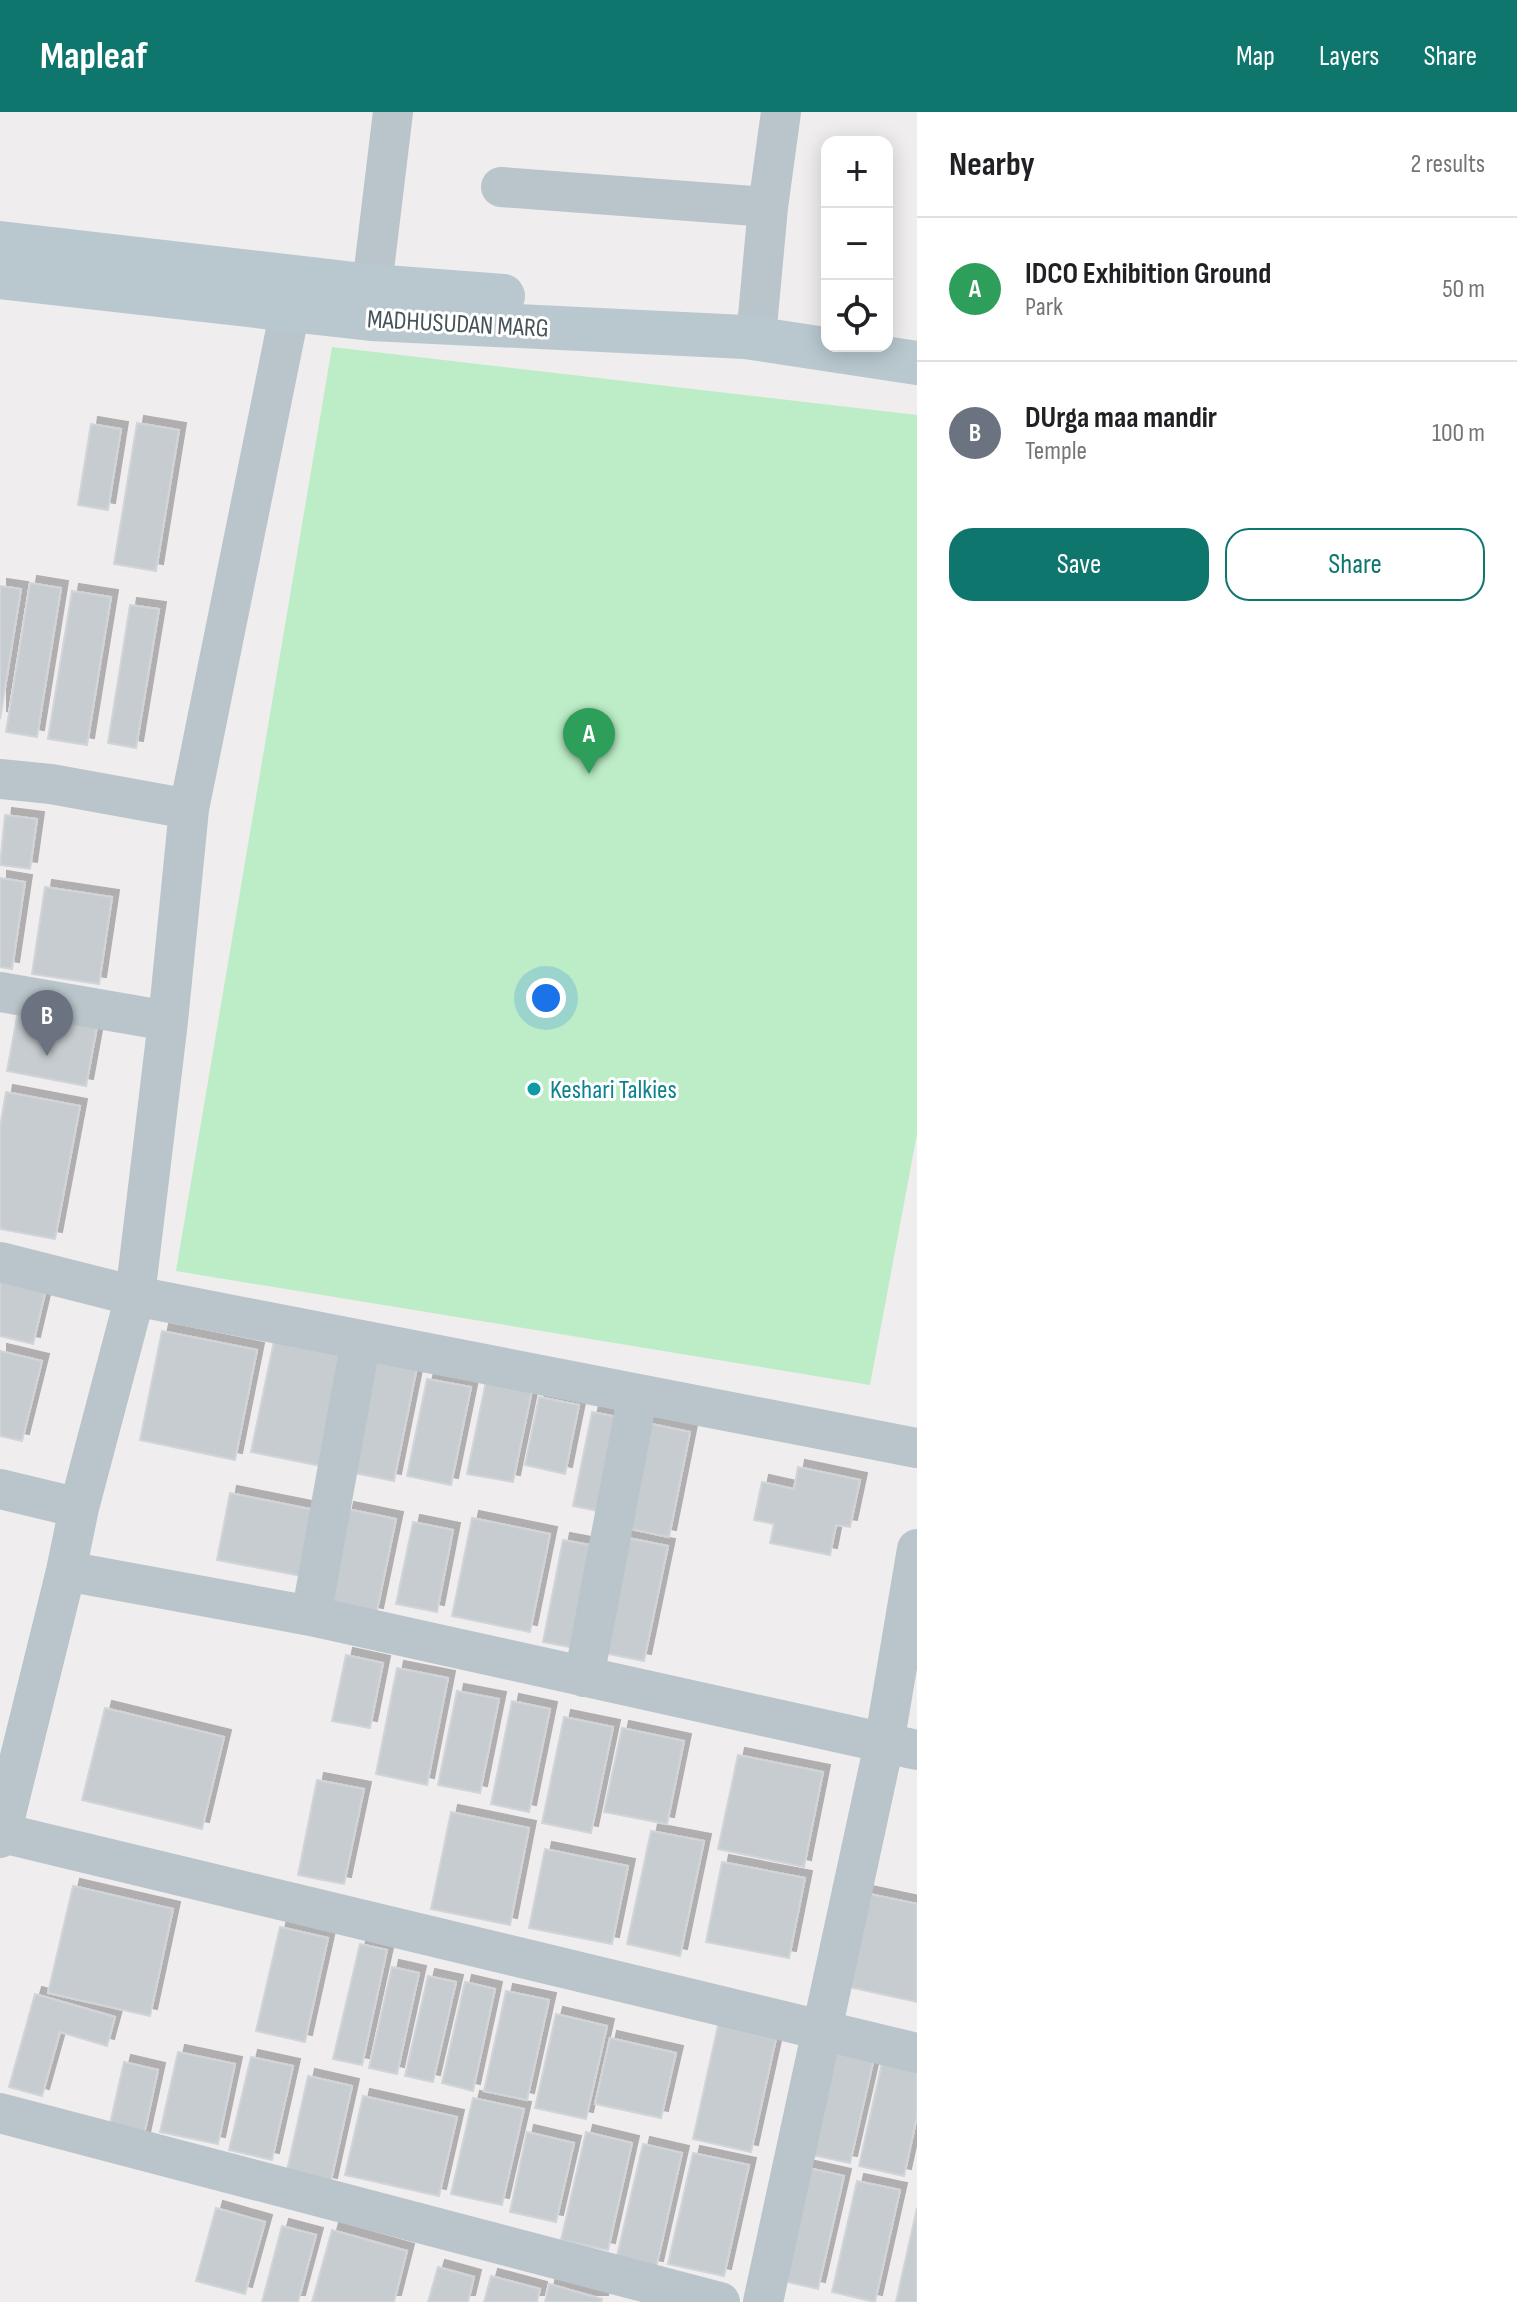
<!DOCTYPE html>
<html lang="en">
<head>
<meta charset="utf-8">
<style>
  body { margin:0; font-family:"Sofia Sans Condensed",sans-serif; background:#f6f6f6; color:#202124 }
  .controls { position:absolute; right:24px; top:24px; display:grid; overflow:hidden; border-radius:16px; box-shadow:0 4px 20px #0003 }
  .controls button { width:72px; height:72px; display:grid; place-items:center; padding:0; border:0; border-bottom:2px solid #e0e0e0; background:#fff; color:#202124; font:40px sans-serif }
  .you { position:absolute; left:546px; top:886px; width:28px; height:28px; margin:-20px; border:6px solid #fff; border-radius:50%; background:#1a73e8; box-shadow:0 0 0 12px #1a73e833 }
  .badge { display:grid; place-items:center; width:52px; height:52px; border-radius:50%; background:#0f766e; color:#fff; font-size:26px; font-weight:700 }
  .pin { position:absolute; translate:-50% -66px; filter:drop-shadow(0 2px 4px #0008) }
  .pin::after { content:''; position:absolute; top:42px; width:28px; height:24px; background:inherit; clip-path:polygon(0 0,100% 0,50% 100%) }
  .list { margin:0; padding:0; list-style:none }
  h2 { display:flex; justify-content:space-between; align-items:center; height:104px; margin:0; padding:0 32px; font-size:34px }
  h2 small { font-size:26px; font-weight:400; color:#757577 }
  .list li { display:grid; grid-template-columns:52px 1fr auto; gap:24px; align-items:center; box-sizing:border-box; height:144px; padding:0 32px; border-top:2px solid #e0e0e0 }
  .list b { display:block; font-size:30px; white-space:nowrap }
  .list p { margin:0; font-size:26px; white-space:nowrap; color:#757577 }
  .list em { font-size:26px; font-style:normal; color:#757577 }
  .actions { display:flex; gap:16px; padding:24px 32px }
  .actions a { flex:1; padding:18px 0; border:2px solid #0f766e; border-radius:24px; text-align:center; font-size:28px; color:#0f766e }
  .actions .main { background:#0f766e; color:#fff }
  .icon { flex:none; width:44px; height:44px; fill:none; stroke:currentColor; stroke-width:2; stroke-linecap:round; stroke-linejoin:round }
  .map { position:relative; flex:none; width:917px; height:2190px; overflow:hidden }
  header { display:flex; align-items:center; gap:48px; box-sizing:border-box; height:112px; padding:0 40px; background:#0f766e; color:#fff }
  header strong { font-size:38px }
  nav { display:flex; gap:44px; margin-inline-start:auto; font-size:28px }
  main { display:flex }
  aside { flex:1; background:#fff }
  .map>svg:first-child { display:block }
  .green { fill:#bcedc6 }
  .building { fill:#c7ccd0; stroke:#d1d5d9; stroke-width:2; filter:url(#shadow) }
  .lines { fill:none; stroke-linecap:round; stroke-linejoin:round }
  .street { stroke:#b9c5ca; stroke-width:40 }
  .secondary { stroke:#b9c8cf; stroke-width:44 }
  .culture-dot { fill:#0f9aa8; stroke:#fff; stroke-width:3 }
  .labels { text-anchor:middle; stroke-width:6; stroke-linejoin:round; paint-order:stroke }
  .street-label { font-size:26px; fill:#46545a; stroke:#fff }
  .culture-label { font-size:26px; fill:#0d838f; stroke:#fff; text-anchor:start }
</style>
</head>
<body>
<header>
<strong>Mapleaf</strong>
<nav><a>Map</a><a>Layers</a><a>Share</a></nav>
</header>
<main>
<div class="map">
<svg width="917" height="2190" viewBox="0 0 917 2190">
  <defs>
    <filter id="shadow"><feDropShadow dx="7" dy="-7" stdDeviation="0" flood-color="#0004"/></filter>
  </defs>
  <rect width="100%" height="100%" fill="#f0edee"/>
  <path class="green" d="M332,235L917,303V1022L870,1273L176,1159Z"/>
  <path class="building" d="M137,311L179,318L156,459L114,452Z
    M91,312L121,317L108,398L78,393Z
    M30,471L61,476L37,625L6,620Z
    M0,474L21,477L0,607Z
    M72,479L111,485L87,633L48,627Z
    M130,493L159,497L136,636L108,631Z
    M5,703L37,707L30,757L0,753Z
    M0,766L25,770L12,857L0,855Z
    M45,775L112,785L99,872L32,862Z
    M19,894L98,909L86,974L7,959Z
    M6,980L80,994L55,1127L0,1117V1015Z
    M0,1166L46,1177L33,1232L0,1224Z
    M162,1219L257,1238L235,1348L140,1328Z
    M274,1229L349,1244L326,1355L251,1340Z
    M0,1239L42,1249L22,1329L0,1324Z
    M369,1240L418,1250L394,1369L344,1359Z
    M427,1267L471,1275L451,1373L407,1364Z
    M486,1269L532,1278L513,1370L467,1362Z
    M539,1285L579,1293L565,1362L525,1353Z
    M592,1300L627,1307L608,1401L573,1394Z
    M642,1310L690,1320L669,1425L621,1415Z
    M798,1355L860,1368L850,1415L836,1413L830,1443L770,1431L774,1412L754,1408L762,1370L794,1377Z
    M230,1381L320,1399L307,1465L217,1448Z
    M347,1397L396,1407L376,1503L327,1493Z
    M472,1406L550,1422L530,1520L452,1504Z
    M413,1410L453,1418L437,1500L396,1492Z
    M618,1424L668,1434L644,1549L594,1539Z
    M563,1428L606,1436L585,1538L543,1530Z
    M346,1543L383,1551L370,1616L332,1609Z
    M397,1556L448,1566L427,1673L376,1662Z
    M457,1579L499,1587L480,1681L438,1673Z
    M512,1589L550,1597L529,1700L491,1692Z
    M105,1596L224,1625L202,1717L82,1688Z
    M564,1605L613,1615L591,1721L542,1711Z
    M622,1616L684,1629L667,1712L604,1700Z
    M738,1643L823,1660L804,1755L718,1737Z
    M317,1668L364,1677L344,1772L298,1763Z
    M451,1700L529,1716L510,1813L431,1797Z
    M651,1719L704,1729L680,1844L627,1832Z
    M545,1737L628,1754L612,1832L529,1816Z
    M722,1750L805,1766L789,1846L706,1830Z
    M73,1774L173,1797L150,1904L48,1881Z
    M865,1781L917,1792V1890L844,1874Z
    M280,1815L328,1826L305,1930L256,1919Z
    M360,1832L387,1838L362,1953L333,1947Z
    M392,1855L419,1861L397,1962L369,1956Z
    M428,1864L456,1870L433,1970L405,1964Z
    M465,1870L495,1877L473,1979L442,1971Z
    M506,1879L549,1888L527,1988L484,1979Z
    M35,1882L115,1905L107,1934L60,1920L42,1984L9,1975Z
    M556,1902L607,1914L586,2007L535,1996Z
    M719,1909L777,1922L751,2040L693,2027Z
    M610,1926L676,1941L661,2006L595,1992Z
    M827,1936L874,1946L850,2051L803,2041Z
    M178,1940L235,1952L218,2032L160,2020Z
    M884,1942L917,1949V2004L904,2064L859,2054Z
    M251,1945L293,1954L272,2048L229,2038Z
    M124,1950L158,1958L142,2032L107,2025Z
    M308,1964L352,1974L330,2073L286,2063Z
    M363,1984L457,2005L439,2084L345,2063Z
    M473,1986L524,1997L502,2093L451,2082Z
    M527,2020L574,2031L556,2110L510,2100Z
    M586,2020L632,2031L608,2138L561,2128Z
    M643,2032L682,2041L656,2156L616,2148Z
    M693,2041L749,2053L724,2164L668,2152Z
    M804,2055L844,2064L818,2177L779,2168Z
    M857,2069L900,2078L875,2190L832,2180Z
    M216,2096L265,2110L245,2182L196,2169Z
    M917,2096V2190H896Z
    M282,2114L316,2123L298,2190H262Z
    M332,2118L407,2139L394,2190H312Z
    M438,2155L474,2165L468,2190H428Z
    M491,2164L540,2177L537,2190H484Z
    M549,2172L602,2187L601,2190H545Z"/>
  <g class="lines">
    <path class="street" d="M501,75L768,95
      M758,204L768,95L781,0
      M371,207L372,174L393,0
      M0,667L51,672L189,697
      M0,880L168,909
      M0,1150L135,1184L917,1336
      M0,1377L79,1396
      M66,1459L311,1504L917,1638
      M311,1504L361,1228
      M584,1565L638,1282
      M2,1721L917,1941
      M0,1726L66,1459L79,1396L135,1184L168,909L189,697L290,198
      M0,2001L720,2190
      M763,2190L884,1632L917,1437"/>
    <path class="secondary" d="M0,131L372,174L503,184
      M0,165L371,207L745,225L917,251"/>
  </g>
  <circle class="culture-dot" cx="534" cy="977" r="8"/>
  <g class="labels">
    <g class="street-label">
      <text transform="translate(458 211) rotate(3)" y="9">MADHUSUDAN MARG</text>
    </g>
    <g class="culture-label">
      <text x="550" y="986">Keshari Talkies</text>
    </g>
  </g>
</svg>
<div class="controls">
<button>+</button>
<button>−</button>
<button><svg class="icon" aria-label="locate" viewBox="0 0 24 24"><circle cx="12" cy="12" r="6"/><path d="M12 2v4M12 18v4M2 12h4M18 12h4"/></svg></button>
</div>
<div class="you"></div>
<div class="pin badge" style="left:589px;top:662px;background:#2e9e5b">A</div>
<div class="pin badge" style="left:47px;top:944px;background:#6b7280">B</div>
</div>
<aside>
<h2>Nearby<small>2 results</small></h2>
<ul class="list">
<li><span class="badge" style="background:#2e9e5b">A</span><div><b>IDCO Exhibition Ground</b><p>Park</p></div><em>50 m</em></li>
<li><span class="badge" style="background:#6b7280">B</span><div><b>DUrga maa mandir</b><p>Temple</p></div><em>100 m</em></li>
</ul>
<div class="actions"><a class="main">Save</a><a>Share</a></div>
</aside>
</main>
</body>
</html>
